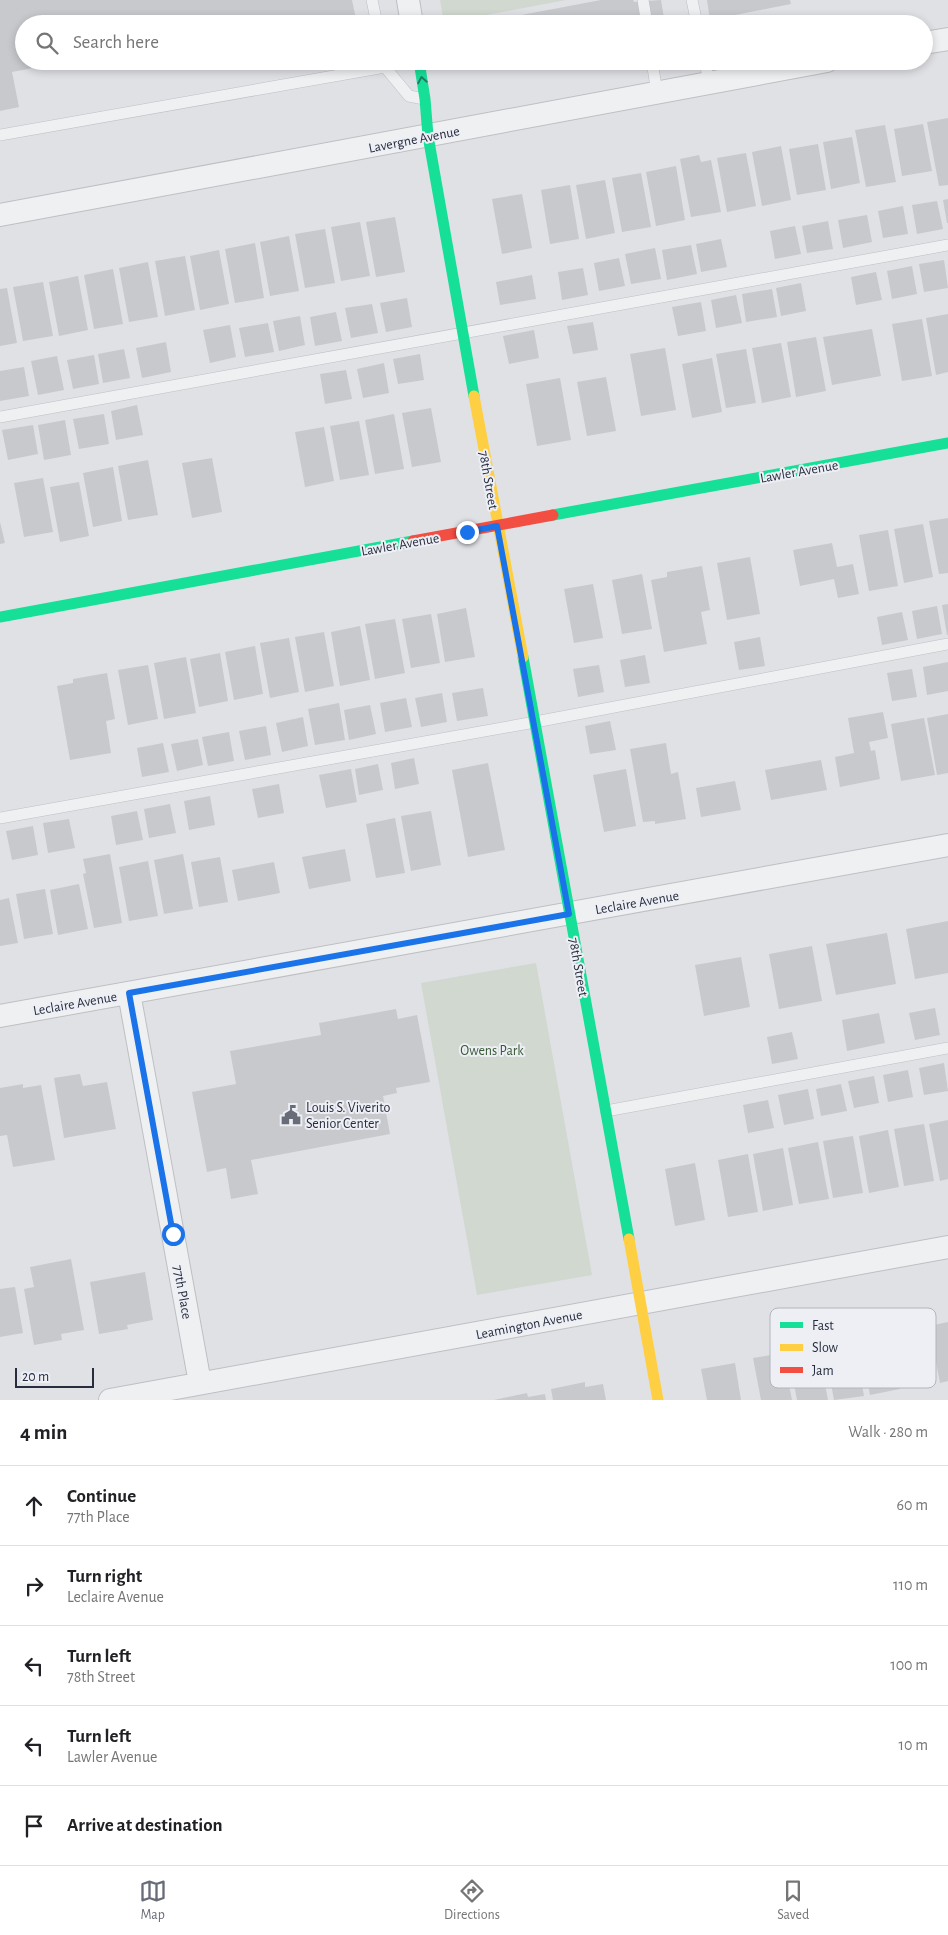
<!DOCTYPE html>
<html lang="en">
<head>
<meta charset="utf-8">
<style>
  body { margin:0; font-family:"Alegreya Sans",sans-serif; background:#f2f2f2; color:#202124 }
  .scale { position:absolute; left:15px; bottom:12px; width:79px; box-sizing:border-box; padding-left:5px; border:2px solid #272d3e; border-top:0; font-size:14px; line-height:18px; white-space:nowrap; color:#272d3e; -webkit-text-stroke:4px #edeff5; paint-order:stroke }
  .stop { position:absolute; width:15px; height:15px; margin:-11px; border:4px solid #1a73e8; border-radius:50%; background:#fff }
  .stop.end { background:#1a73e8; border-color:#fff; box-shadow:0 1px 5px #0008 }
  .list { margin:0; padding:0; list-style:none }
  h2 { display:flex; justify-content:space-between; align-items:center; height:65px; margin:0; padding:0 20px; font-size:21px }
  h2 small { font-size:16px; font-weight:400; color:#757577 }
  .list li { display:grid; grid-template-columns:32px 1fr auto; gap:15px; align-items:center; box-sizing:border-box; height:80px; padding:0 20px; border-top:1px solid #e0e0e0 }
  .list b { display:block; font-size:19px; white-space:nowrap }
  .list p { margin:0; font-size:16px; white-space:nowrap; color:#757577 }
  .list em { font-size:16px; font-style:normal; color:#757577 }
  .icon { flex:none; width:28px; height:28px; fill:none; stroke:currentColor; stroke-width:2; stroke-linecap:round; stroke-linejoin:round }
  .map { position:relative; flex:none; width:948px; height:1400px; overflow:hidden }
  .search { position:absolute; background:#fff; box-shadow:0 2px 8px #0003; left:15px; right:15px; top:15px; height:55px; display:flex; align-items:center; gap:12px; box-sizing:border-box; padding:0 18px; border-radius:28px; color:#757577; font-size:19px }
  .sheet { height:465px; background:#fff }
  nav { display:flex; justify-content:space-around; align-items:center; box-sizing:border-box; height:70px; border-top:1px solid #e0e0e0; background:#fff; font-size:14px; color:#757577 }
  nav a { display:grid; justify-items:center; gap:2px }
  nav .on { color:#686c78 }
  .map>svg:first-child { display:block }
  .green { fill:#d0d8d0 }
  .building { fill:#c8c9cd }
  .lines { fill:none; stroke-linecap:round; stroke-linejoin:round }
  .lane-casing { stroke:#bebfc3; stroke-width:12 }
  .street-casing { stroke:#bebfc3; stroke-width:24 }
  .lane { stroke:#eff0f2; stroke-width:11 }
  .street { stroke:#eff0f2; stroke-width:22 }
  .fast { stroke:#16e098; stroke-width:11 }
  .slow { stroke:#ffcf43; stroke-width:11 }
  .jam { stroke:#f24e42; stroke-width:11 }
  .oneway { stroke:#1f7e66 }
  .route { stroke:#1a73e8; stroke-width:6 }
  .labels { text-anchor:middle; stroke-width:4; stroke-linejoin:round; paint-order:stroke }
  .street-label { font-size:14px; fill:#272d3e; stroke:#edeff5 }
  .park-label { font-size:14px; fill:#385935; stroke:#edeff5 }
  .poi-label { font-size:14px; fill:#272d3e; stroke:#edeff5; text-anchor:start }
  .key { fill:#edeff5; stroke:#b2b5be; stroke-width:1 }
  .key-label { font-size:14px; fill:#272d3e }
</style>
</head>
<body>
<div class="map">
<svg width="948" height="1400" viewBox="0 0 948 1400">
  <rect width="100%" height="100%" fill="#e0e1e5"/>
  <path class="green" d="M440,0H566L444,23Z
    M536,963L592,1275L477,1295L421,983Z"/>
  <path class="building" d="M0,0H352L357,24H24V61L65,62L12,72L19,107L0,111Z
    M601,0H633L634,2L661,0L665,24H474Z
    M707,0H790L791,4L710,20Z
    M215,61H252V62L217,69Z
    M948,118V185L939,186L927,122Z
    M923,124L932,171L902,176L894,129Z
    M885,125L896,182L866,187L855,130Z
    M852,137L860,183L831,189L823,142Z
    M818,144L826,190L797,195L789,149Z
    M781,146L791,200L762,206L752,152Z
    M746,153L756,206L727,212L717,158Z
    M699,155L701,162L711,160L721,212L691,217L680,159Z
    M676,166L685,220L656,226L646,172Z
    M641,173L651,227L622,232L612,178Z
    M605,180L615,233L586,239L576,185Z
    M570,185L579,239L550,244L541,190Z
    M522,194L532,248L502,254L492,199Z
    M948,199V223H947L943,200Z
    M937,201L943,229L917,234L912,205Z
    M903,206L908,234L883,238L878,211Z
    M867,215L872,242L843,248L838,220Z
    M395,217L405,272L376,277L366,222Z
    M828,221L833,249L807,253L802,226Z
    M360,222L370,276L341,281L331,227Z
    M795,226L801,254L775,259L770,231Z
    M325,229L335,283L305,288L295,234Z
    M289,236L299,291L270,296L260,242Z
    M721,239L727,267L701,272L696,244Z
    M255,243L264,298L235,303L225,249Z
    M691,245L697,274L667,280L662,250Z
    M655,248L661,279L631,284L625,254Z
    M219,250L229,304L200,310L190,256Z
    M185,256L195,310L165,316L155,261Z
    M619,258L625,286L599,291L594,263Z
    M944,260L948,288L924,292L919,264Z
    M148,262L158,317L129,322L119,268Z
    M912,266L917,294L892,299L887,271Z
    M583,268L588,295L562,300L558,272Z
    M113,269L123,324L94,329L84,275Z
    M876,272L882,300L856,305L851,277Z
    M532,275L536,299L500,305L496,282Z
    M78,276L88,330L59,336L49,282Z
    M43,282L53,336L23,341L13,287Z
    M801,283L806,311L781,316L776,288Z
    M7,288L17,343L0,346V289Z
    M772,289L777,317L746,322L742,294Z
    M736,295L742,323L716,328L711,300Z
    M407,298L412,327L386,332L380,303Z
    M701,302L706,331L678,336L672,307Z
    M372,304L378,333L351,338L345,308Z
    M336,312L342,341L315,346L310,317Z
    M948,314V372L936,375L926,318Z
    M300,316L305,345L279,351L273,321Z
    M922,319L932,376L902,381L892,324Z
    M593,322L598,350L573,354L567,326Z
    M268,323L274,352L245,357L239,328Z
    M230,325L236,357L210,363L203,330Z
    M872,329L881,376L832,385L823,337Z
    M534,330L539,358L509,364L503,336Z
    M816,337L826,391L796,397L787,342Z
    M166,342L171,372L142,378L136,348Z
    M781,343L791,397L762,403L752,348Z
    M665,348L676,410L641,416L630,354Z
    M124,349L130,378L103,383L98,354Z
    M746,349L756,403L726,408L716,354Z
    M420,354L424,380L398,384L393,359Z
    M94,355L99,384L73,389L67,360Z
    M57,356L64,390L38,395L31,361Z
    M712,358L722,412L692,418L682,364Z
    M384,363L389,393L363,398L357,369Z
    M24,367L29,396L0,401V371Z
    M346,370L352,399L325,404L320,374Z
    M606,377L616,431L587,436L577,382Z
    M560,378L571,440L537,446L526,384Z
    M137,405L143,435L116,440L111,411Z
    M431,408L441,462L412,467L402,413Z
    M104,414L109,444L79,449L73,419Z
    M394,414L404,469L375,474L365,420Z
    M65,420L71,455L44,460L38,425Z
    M359,421L369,475L340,480L330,426Z
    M33,425L38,454L8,460L2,430Z
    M324,427L334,481L305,487L295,432Z
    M212,458L222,512L192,518L182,463Z
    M148,460L158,515L128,520L118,466Z
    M113,467L122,521L93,527L83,473Z
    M43,478L53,532L24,537L14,483Z
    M79,482L89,536L60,542L50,487Z
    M948,518V573L939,574L929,521Z
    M0,522L5,543L0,544Z
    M923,524L933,577L904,583L894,529Z
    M888,530L898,586L869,591L859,535Z
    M832,543L837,567L853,564L859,594L838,598L834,579L800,586L793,550Z
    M750,557L760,614L727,620L717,563Z
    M702,566L710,610L701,612L707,644L664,652L651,580L667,577V572Z
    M642,574L652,629L622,634L612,580Z
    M593,584L603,638L574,643L564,589Z
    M948,604V635H947L942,605Z
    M937,606L942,634L917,639L912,611Z
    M466,608L475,657L445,662L437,614Z
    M902,612L908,640L882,645L877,617Z
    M431,614L440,663L411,668L402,619Z
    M395,619L405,673L375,679L365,624Z
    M360,626L370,680L340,686L331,632Z
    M324,632L334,686L305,692L295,637Z
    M760,637L765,666L739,670L734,642Z
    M289,638L299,692L270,698L260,643Z
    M255,646L263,694L234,700L225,652Z
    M220,653L228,701L199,707L190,659Z
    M645,655L650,683L625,687L620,660Z
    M186,657L196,713L164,719L154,663Z
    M948,662V691L927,695L923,667Z
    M148,665L158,719L128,725L118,670Z
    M599,665L604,692L578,697L573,669Z
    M912,669L917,697L892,701L887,673Z
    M107,673L115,719L106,721L111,753L70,760L57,686L73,683V679Z
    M483,688L488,716L457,721L452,693Z
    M442,693L447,722L421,727L415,698Z
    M406,698L412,727L385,732L380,703Z
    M339,703L345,740L315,745L308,709Z
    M370,705L376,734L349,740L344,710Z
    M883,712L888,738L869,742L871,751L875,750L880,779L840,787L835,757L854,753L848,718Z
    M948,714V773L937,775L927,718Z
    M303,717L308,746L282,752L276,723Z
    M924,718L935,775L901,781L891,724Z
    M610,721L616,750L590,754L585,726Z
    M266,726L271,755L245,760L239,731Z
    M229,732L234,761L208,766L202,737Z
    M198,739L203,765L177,771L171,744Z
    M163,743L169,772L142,777L137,748Z
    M666,743L671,774L678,772L686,819L655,824V821L643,822L630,749Z
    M414,758L419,784L395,789L391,763Z
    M821,760L827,790L771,800L765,770Z
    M488,763L505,850L468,857L452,770Z
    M378,764L383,790L359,795L355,769Z
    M351,769L357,802L326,808L319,775Z
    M626,769L636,826L604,832L593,775Z
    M735,781L741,810L701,817L696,788Z
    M279,784L284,813L258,818L252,789Z
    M210,796L215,825L189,830L184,801Z
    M170,804L176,833L149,838L144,809Z
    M137,811L143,840L116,845L111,816Z
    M431,811L441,865L411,871L401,816Z
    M395,818L405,873L376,878L366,824Z
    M69,819L75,848L48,853L43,823Z
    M33,826L38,855L12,860L6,831Z
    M345,849L351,881L309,889L302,857Z
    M110,854L122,923L94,928L83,874L86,873L83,859Z
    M183,854L193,909L164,914L154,860Z
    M220,857L228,902L199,907L191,862Z
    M148,861L158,916L129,921L119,867Z
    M274,862L280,893L238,901L232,870Z
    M79,884L88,929L58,935L50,890Z
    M45,889L53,934L24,939L16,894Z
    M9,898L18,943L0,946V900Z
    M948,921V973L915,979L906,929Z
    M887,933L896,984L836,995L826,944Z
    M812,946L822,1001L779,1009L769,954Z
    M741,957L750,1007L704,1016L695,965Z
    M935,1008L940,1035L915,1040L909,1013Z
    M396,1009L398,1019L417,1015L430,1082L396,1088L397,1093L383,1096L390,1134L251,1160L258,1194L231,1199L226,1168L207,1172L192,1092L236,1084L230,1051L321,1035L319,1023Z
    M879,1013L885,1043L847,1051L842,1020Z
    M792,1032L798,1059L772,1064L767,1037Z
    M944,1063L948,1091L924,1095L919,1068Z
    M908,1070L913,1097L888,1102L883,1075Z
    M80,1074L83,1086L107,1082L116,1129L64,1138L54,1078Z
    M874,1076L879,1103L854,1108L848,1081Z
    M23,1084V1088L41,1085L55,1160L13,1167L7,1135L0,1136V1088Z
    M841,1084L847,1111L821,1116L816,1089Z
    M808,1089L814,1119L784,1125L778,1095Z
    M768,1100L774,1128L748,1133L743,1105Z
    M948,1120V1179L940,1181L929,1124Z
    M924,1124L934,1181L904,1186L894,1129Z
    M888,1130L899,1187L869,1193L859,1136Z
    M853,1136L863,1193L833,1198L823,1141Z
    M818,1142L829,1199L799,1204L788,1148Z
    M783,1148L793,1205L763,1211L753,1154Z
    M748,1154L758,1212L728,1217L718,1160Z
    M695,1163L705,1220L675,1226L665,1169Z
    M71,1259L84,1330L61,1334L62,1340L34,1345L24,1289L34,1287L30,1267Z
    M145,1272L153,1320L127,1325L128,1329L99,1334L90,1282Z
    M15,1287L23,1333L0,1337V1289Z
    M948,1322V1381L940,1383L929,1326Z
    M923,1325L934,1382L904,1388L893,1331Z
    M889,1333L900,1389L870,1395L859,1338Z
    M854,1339L864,1396L834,1400L824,1345Z
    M818,1346L828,1400H797L788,1352Z
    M783,1353L792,1400H761L753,1358Z
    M735,1363L741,1400H707L701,1369Z
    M585,1382V1387L603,1384L606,1400H553L551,1389Z
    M527,1393L528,1397L545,1394L546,1400H494Z"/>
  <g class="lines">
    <defs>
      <path id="lane" d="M372,0L377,24
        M643,0L647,24
        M692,0L697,24
        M384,61L385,67L409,96L424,99
        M652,61L657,93
        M705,61L709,83
        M0,135L385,67
        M0,417L948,245
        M0,818L535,722L948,644
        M606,1111L948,1048"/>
      <path id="street" d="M408,0L412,24
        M924,43L948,39
        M0,215L827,61
        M129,993L200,1383
        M0,1016L948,845
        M110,1400L948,1247"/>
    </defs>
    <use href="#lane" class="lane-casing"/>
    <use href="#street" class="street-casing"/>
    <use href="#lane" class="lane"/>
    <use href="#street" class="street"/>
    <path class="fast" d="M419,61L425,99L428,136L474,396
      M553,515L948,443
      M0,617L413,541
      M523,657L629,1239"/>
    <path class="slow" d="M474,396L523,657
      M629,1239L658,1400"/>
    <path class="jam" d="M413,541L553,515"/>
  </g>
  <defs><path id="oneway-chevron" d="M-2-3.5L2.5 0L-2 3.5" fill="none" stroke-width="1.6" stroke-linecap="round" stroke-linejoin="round" transform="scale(1.25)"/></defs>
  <use class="oneway" href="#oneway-chevron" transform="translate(422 80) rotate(-100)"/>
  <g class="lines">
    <path class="route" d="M173,1234L129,993L569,914L497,526L467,532"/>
  </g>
  <defs>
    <symbol id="civic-bare" viewBox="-9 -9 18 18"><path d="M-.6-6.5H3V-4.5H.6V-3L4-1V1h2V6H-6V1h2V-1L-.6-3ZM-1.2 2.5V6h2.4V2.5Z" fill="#686c78" stroke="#edeff5" stroke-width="2.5" paint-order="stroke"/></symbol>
  </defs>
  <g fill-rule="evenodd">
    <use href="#civic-bare" x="277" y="1101" width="28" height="28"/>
  </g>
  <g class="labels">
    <g class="street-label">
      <text transform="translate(414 139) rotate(-11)" y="5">Lavergne Avenue</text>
      <text transform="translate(799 471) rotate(-10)" y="5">Lawler Avenue</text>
      <text transform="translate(489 480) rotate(80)" y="5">78th Street</text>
      <text transform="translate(400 544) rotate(-10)" y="5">Lawler Avenue</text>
      <text transform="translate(637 902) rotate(-10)" y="5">Leclaire Avenue</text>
      <text transform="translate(579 967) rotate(80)" y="5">78th Street</text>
      <text transform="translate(75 1003) rotate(-10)" y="5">Leclaire Avenue</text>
      <text transform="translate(183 1292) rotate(80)" y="5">77th Place</text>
      <text transform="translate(529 1324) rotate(-11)" y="5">Leamington Avenue</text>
    </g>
    <g class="park-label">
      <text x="492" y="1055">Owens Park</text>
    </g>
    <g class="poi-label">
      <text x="306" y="1112">Louis S. Viverito<tspan x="306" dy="16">Senior Center</tspan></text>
    </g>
  </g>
  <rect x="770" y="1308" width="166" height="80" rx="8" class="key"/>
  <rect x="780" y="1322" width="23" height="6" fill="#16e098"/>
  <rect x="780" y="1344" width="23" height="7" fill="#ffcf43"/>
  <rect x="780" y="1367" width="23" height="6" fill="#f24e42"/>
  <g class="key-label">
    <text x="812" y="1330">Fast</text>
    <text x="812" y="1352">Slow</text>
    <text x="812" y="1375">Jam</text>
  </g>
</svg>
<div class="scale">20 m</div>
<div class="stop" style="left:173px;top:1234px"></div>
<div class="stop end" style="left:467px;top:532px"></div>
<div class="search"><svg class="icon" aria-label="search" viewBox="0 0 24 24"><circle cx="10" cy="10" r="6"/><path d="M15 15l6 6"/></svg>Search here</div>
</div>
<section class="sheet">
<h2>4 min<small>Walk · 280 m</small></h2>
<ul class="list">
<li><svg class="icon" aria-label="ahead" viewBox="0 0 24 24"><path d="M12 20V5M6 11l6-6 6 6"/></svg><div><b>Continue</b><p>77th Place</p></div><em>60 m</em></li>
<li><svg class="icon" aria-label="right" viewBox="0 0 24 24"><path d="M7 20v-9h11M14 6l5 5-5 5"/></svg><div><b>Turn right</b><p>Leclaire Avenue</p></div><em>110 m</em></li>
<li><svg class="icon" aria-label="left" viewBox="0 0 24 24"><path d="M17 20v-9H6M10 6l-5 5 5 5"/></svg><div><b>Turn left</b><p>78th Street</p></div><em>100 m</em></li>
<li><svg class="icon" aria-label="left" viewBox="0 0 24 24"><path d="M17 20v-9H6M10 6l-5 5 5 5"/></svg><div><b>Turn left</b><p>Lawler Avenue</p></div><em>10 m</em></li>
<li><svg class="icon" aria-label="arrive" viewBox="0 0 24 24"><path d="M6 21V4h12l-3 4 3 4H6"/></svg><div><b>Arrive at destination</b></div></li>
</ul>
</section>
<nav>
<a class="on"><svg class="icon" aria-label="map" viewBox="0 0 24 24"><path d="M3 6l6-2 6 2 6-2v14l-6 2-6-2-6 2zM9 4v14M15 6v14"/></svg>Map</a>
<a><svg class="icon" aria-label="directions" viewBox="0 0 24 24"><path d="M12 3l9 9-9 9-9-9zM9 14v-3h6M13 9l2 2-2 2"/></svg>Directions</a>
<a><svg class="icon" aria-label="saved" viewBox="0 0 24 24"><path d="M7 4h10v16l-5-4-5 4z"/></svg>Saved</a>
</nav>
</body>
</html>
